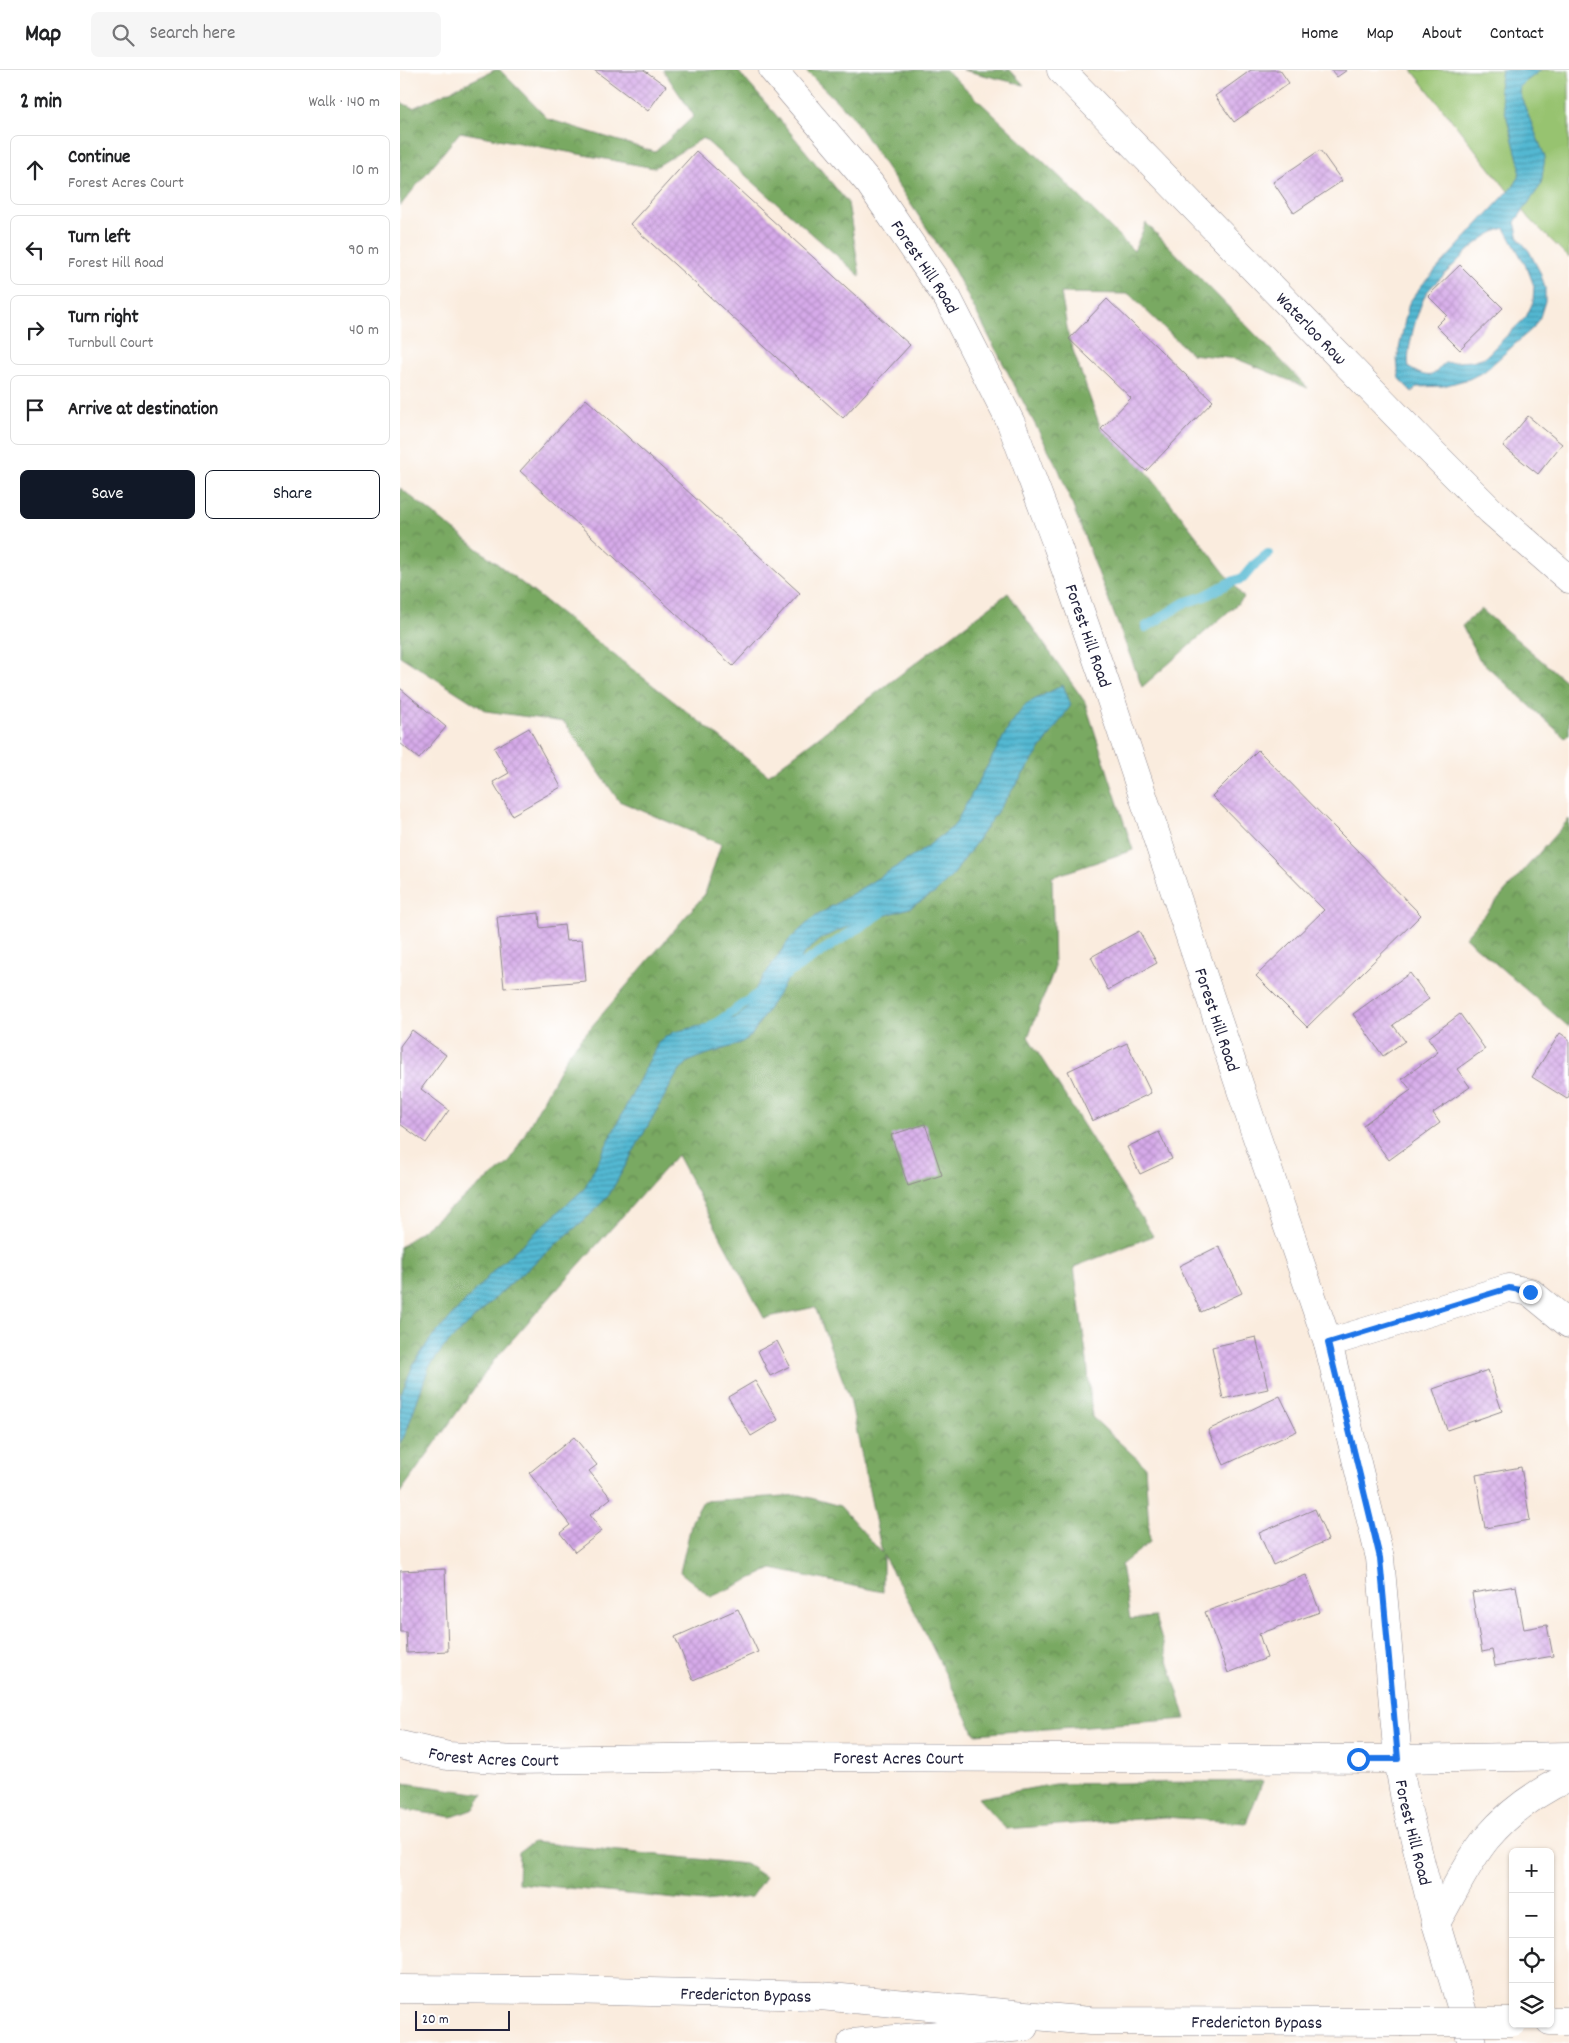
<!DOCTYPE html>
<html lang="en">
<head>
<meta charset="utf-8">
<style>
  body { margin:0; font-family:Dekko,sans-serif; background:#f6f6f6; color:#202124 }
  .controls { position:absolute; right:15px; bottom:15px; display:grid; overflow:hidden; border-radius:8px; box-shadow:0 1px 4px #0004 }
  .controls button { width:45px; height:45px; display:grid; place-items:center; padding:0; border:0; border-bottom:1px solid #e0e0e0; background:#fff; color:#202124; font:25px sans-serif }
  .scale { position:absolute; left:15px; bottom:12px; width:95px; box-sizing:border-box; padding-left:5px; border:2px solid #22223b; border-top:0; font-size:14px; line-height:18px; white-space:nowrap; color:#22223b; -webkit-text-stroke:4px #fff; paint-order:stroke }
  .stop { position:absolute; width:15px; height:15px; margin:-11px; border:4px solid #1a73e8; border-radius:50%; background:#fff }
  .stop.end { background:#1a73e8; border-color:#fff; box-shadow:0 1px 5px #0008 }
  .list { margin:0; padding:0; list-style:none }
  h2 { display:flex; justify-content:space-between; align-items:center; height:65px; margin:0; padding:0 20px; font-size:21px }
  h2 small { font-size:16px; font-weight:400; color:#757577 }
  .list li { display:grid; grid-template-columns:32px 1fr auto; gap:15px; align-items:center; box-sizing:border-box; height:70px; margin:0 10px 10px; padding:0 10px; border:1px solid #e0e0e0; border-radius:8px }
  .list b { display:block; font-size:19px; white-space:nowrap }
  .list p { margin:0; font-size:16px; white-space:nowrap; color:#757577 }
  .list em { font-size:16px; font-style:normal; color:#757577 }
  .actions { display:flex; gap:10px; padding:15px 20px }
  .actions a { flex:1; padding:11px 0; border:1px solid #111827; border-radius:8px; text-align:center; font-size:18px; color:#111827 }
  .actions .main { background:#111827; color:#fff }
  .icon { flex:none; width:28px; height:28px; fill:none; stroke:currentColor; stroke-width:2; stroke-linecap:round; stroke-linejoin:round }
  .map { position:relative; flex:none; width:1169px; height:1973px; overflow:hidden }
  header { display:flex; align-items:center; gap:30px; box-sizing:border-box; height:70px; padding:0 25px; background:#fff; border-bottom:1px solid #e0e0e0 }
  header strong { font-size:24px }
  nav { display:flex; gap:28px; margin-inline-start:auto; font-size:18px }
  .search { width:350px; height:45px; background:#f6f6f6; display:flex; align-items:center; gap:12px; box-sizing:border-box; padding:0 18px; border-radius:8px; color:#757577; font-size:19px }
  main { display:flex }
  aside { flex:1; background:#fff }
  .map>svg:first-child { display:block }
  .forest { fill:url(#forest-crowns); stroke:#4e664e }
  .park { fill:#97c370; stroke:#5c7256 }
  .water { fill:url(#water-rules); stroke:#3a6d86; fill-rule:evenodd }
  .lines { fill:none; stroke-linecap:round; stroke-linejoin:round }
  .stream { stroke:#53b8d2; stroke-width:10 }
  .building { fill:url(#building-cross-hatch) }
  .minor-casing { stroke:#8e878c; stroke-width:29 }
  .major-casing { stroke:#8e878c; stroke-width:29 }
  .highway-casing { stroke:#8e878c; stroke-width:29 }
  .minor { stroke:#fff; stroke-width:28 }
  .major { stroke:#fff; stroke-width:28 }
  .highway { stroke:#fff; stroke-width:28 }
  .highway-bridge-casing { stroke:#8e878c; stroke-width:29; stroke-linecap:butt }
  .highway-bridge { stroke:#fff; stroke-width:28 }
  .route { stroke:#1a73e8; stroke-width:6 }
  .labels { text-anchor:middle; stroke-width:5; stroke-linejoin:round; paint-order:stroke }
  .street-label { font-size:18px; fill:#22223b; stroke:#fff }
</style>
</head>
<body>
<header>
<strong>Map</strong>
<div class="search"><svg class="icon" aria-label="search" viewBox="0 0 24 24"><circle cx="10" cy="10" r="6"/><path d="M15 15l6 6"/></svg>Search here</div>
<nav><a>Home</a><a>Map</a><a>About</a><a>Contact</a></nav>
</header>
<main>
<aside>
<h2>2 min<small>Walk · 140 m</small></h2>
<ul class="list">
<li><svg class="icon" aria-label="ahead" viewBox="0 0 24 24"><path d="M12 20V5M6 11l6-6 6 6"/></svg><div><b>Continue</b><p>Forest Acres Court</p></div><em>10 m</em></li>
<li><svg class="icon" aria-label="left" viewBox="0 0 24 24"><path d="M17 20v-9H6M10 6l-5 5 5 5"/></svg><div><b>Turn left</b><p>Forest Hill Road</p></div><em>90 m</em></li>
<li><svg class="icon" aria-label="right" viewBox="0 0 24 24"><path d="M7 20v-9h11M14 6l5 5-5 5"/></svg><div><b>Turn right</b><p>Turnbull Court</p></div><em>40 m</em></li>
<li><svg class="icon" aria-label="arrive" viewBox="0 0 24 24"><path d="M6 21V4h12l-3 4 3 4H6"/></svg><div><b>Arrive at destination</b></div></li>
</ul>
<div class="actions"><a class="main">Save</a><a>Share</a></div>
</aside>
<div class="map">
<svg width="1169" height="1973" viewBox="0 0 1169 1973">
  <defs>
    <pattern id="forest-crowns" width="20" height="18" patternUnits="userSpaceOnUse" patternTransform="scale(1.25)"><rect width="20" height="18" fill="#79a962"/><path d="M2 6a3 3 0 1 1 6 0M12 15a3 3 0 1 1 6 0" fill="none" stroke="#638952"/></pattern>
    <pattern id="water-rules" width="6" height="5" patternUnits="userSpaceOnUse" patternTransform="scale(1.25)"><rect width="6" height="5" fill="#53b8d2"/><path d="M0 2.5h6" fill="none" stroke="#4495ac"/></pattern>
    <pattern id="building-cross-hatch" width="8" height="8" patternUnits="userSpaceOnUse" patternTransform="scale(1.25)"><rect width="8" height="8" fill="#d6aae9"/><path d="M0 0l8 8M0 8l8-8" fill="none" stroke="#b792c9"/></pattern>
  </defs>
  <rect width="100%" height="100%" fill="#fff"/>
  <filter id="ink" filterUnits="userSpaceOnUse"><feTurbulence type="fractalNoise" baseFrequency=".02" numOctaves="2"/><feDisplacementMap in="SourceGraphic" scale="10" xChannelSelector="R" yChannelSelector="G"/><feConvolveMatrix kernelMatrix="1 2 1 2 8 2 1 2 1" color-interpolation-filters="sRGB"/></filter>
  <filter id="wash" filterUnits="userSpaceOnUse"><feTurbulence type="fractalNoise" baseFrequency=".0096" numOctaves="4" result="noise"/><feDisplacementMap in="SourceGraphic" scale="20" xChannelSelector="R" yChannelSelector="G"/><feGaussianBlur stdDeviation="1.12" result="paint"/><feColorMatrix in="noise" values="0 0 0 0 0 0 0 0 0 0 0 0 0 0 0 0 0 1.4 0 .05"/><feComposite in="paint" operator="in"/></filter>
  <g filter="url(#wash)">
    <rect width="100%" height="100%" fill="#faecde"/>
    <path class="forest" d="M95,0H100L148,49L255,82L294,46L263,0H337L376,45L448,133L460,206L303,68L254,98L60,62L0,136V32L13,38Z
      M405,0H546L665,112L734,181L746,153L908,318L837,289L791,284L729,224L661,223L669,269L701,359L746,401L844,528L742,617L659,400L552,196L452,46Z
      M563,0H610L624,15Z
      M0,418L368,705L608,523L685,632L733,780L652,807L654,900L628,967L753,1166L674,1197L687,1290L692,1347L745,1396L750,1472L721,1495L730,1549L755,1547L786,1649L575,1664L516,1544L483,1485V1522L372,1499L311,1527L280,1502L292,1451L303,1431L400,1425L440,1436L482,1483L450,1329L415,1237L364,1248L277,1085L95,1289L0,1423V1177L109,1093L168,984L305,824L321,774L219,731L164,652L86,641L0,586Z
      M1081,539L1169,614V664L1165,668L1079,589L1062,556Z
      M1169,749V957L1065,867Z
      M0,1711L4,1713L83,1724L74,1739L52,1747L0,1739Z
      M863,1711L846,1753L765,1747L606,1759L578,1728L655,1714Z
      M133,1772L346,1794L365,1807L351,1827L305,1832L118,1813L119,1782Z"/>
    <path class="park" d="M1012,0H1169V188L1131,150Z"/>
    <path class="water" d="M1102,0H1141L1120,16L1119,22L1145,87L1141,115L1115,152L1119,169L1129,181L1140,202L1145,218V231L1140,247L1133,258L1085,301L1069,309L1043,316L1017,317L1012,322L999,309L997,289L1006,245L1009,233L1021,216L1115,114L1119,107L1120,97L1099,18ZM1105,158L1128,200L1134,216L1133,232L1126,247L1085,287L1072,291L1045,293C1041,295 1040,298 1036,302C1028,310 1017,302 1009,298C1005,283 1018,238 1026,224C1029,218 1037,212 1042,207C1060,189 1080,165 1105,158Z
      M663,615L671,635L554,804L535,823L509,838L442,859L420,869L403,885L351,966L339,974L302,986L288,992L277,1004L209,1125L190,1145L111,1213L44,1277L29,1297L5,1365L0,1373V1327L13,1295L29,1271L97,1197L184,1119L259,971L274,962L335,948L347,939L357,916L389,870L413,848L520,782L554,756L610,655L626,634Z"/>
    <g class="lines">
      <path class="stream" d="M746,557L784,533L805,526L829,513L843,508L853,496L868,484
        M384,906L481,843
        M308,959L362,921"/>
    </g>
    <g id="blocks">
      <path class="building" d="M194,0H244L266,16L248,41Z
        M851,0H880L889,13L834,52L815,26Z
        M931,0H947L937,7Z
        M920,80L942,111L894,143L873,112Z
        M296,81L510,275L443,348L230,154Z
        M1060,195L1103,238L1060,280L1036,256L1047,245L1028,226Z
        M707,229L813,331L746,401L701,359L731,328L669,269Z
        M186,329L400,523L333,596L120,401Z
        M1128,346L1162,374L1138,404L1103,376Z
        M0,618L46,657L19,689L0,673Z
        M129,658L161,717L112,745L93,712L109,703L94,678Z
        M858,680L1021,845L907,957L856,906L924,840L812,726Z
        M139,843L140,858L164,855L166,871L182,870L186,911L104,918L97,847Z
        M739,861L757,893L708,920L691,887Z
        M1010,903L1029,929L993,955L1005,971L983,986L953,944Z
        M1060,944L1085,979L1057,999L1070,1017L1033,1043L1040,1053L989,1090L963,1055L1011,1020L1002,1009L1038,982L1028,968Z
        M12,960L46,985L21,1019L49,1040L26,1073L0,1054V976Z
        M1160,963L1169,969V1026L1167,1029L1132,1007Z
        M727,973L751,1023L692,1051L668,1001Z
        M525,1054L542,1105L508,1116L491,1065Z
        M759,1062L772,1089L740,1104L727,1077Z
        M819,1176L842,1223L801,1242L779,1196Z
        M856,1267L868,1319L823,1329L812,1277Z
        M377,1271L390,1296L370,1306L358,1281Z
        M1088,1300L1102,1341L1047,1360L1033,1319Z
        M355,1311L378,1350L351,1366L328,1327Z
        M880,1326L897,1361L824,1395L808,1360Z
        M174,1367L197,1395L189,1401L211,1428L190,1445L202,1461L175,1482L160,1463L170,1455L129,1403Z
        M1121,1397L1130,1450L1085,1458L1076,1405Z
        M915,1439L928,1470L873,1495L859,1463Z
        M45,1499L48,1581L7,1583L6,1562H0V1501Z
        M906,1505L920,1542L859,1564L867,1588L828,1603L805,1542Z
        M1116,1516L1124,1559L1147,1555L1153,1586L1095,1596L1092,1580L1082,1582L1072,1523Z
        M338,1539L358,1582L293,1610L275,1567Z"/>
    </g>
  </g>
  <g filter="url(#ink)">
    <use href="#blocks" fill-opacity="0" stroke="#8e878c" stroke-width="1"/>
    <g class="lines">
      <defs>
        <g id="minor">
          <path id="s1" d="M373,0L470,114L548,229L611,353L657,475L706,615L853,1056L928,1273L980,1488L998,1689L1005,1730L1036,1853L1072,1973"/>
          <path d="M928,1273L1109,1218L1130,1222L1169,1254"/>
          <path id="s2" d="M0,1675L48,1686L115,1690L339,1687L998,1689"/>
        </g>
        <g id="major">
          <path id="s3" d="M661,0L1033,383L1091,441L1169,509"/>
        </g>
        <g id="highway">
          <path d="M998,1689L1169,1686"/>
          <path d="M1036,1853C1052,1826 1067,1792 1087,1768C1109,1742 1139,1721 1169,1707"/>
          <path id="s4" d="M0,1919L163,1920L420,1926L690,1951L1000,1952"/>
          <path d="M1150,1951H1169"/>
          <path d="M452,1973L624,1957"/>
        </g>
      </defs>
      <use href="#minor" class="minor-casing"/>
      <use href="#major" class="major-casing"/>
      <use href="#highway" class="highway-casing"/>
      <use href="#minor" class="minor"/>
      <use href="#major" class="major"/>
      <use href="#highway" class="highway"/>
      <defs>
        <path id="highway-bridge" d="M1000,1952H1113"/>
      </defs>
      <use href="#highway-bridge" class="highway-bridge-casing"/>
      <use href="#highway-bridge" class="highway-bridge"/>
    </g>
  </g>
  <g class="lines" filter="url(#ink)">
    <path class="route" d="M958,1689H998L980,1488L928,1273L1109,1218L1130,1222"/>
  </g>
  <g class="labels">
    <g class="street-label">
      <text dy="6" stroke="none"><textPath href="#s1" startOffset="249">Forest Hill Road</textPath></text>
      <text dy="6" stroke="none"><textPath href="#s3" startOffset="360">Waterloo Row</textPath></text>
      <text dy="6" stroke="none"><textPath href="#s1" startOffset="654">Forest Hill Road</textPath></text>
      <text dy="6" stroke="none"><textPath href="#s1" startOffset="1059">Forest Hill Road</textPath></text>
      <text dy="6" stroke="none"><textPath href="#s2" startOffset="95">Forest Acres Court</textPath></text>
      <text dy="6" stroke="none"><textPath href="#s2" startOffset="500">Forest Acres Court</textPath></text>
      <text dy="6" stroke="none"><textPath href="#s1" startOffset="1899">Forest Hill Road</textPath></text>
      <text dy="6" stroke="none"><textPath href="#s4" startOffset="346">Fredericton Bypass</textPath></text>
      <text dy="6" stroke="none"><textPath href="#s4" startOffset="858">Fredericton Bypass</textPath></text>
    </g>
  </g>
</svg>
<div class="controls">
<button>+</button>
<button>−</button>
<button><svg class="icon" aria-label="locate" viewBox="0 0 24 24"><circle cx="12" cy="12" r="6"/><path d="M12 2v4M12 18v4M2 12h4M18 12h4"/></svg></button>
<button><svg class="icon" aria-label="layers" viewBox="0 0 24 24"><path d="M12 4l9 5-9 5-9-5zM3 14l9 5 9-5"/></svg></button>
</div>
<div class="scale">20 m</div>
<div class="stop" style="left:958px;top:1689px"></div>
<div class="stop end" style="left:1130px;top:1222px"></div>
</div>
</main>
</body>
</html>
